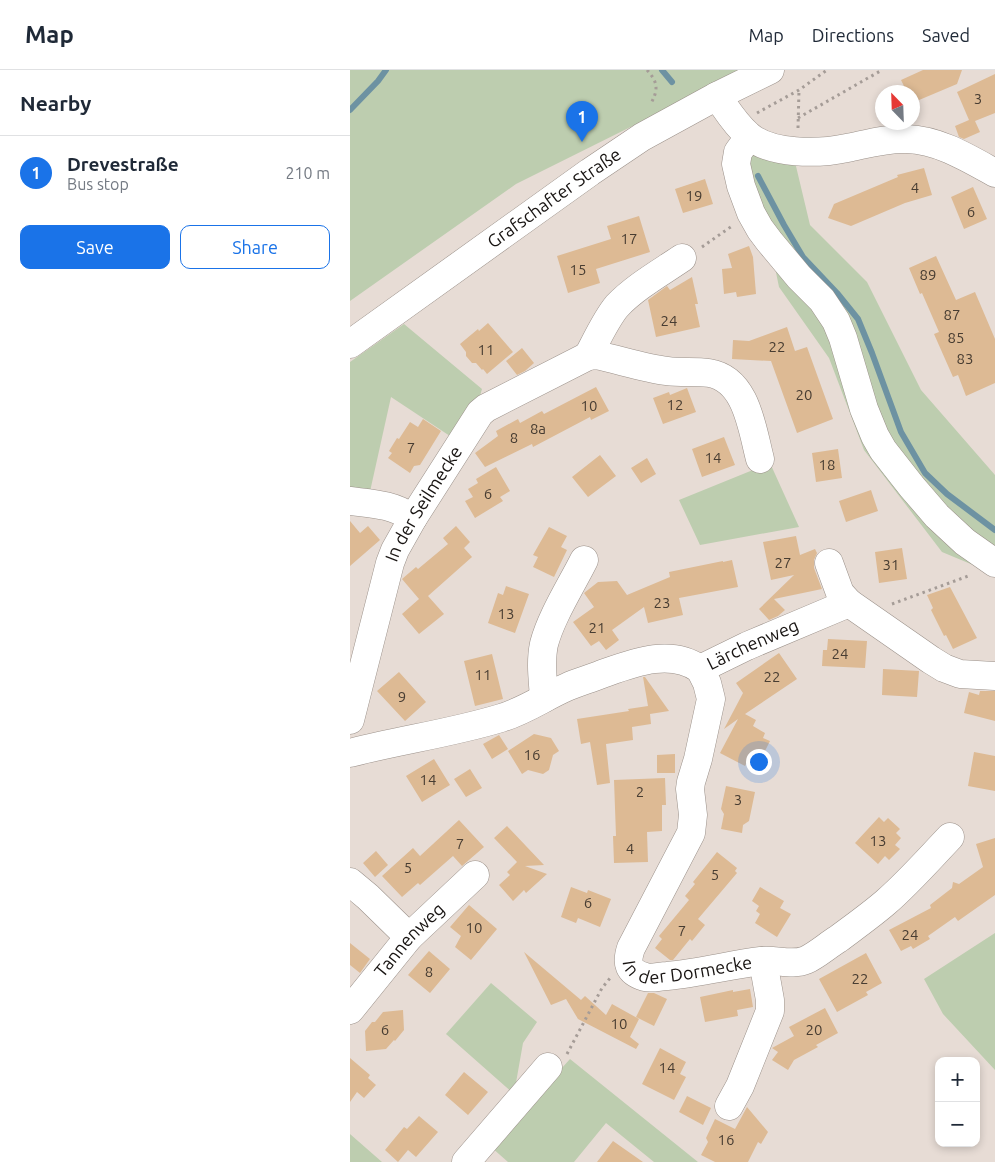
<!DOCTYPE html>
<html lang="en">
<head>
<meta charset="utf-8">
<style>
  body { margin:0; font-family:Ubuntu,sans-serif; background:#f2f2f3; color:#1f2937 }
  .controls { position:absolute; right:15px; bottom:15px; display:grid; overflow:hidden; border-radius:10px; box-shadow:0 2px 8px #0003 }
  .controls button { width:45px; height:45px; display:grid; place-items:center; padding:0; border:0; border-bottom:1px solid #e0e1e3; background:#fff; color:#1f2937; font:25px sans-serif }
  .compass { position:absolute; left:525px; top:15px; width:45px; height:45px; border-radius:50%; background:#fff; box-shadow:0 2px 8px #0003; rotate:337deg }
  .you { position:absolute; left:408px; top:691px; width:18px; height:18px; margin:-12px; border:4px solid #fff; border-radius:50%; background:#1a73e8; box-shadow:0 0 0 8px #1a73e833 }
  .badge { display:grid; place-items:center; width:32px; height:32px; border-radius:50%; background:#1a73e8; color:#fff; font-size:16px; font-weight:700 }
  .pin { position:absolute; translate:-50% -41px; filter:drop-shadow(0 1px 2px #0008) }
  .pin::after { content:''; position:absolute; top:26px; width:18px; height:15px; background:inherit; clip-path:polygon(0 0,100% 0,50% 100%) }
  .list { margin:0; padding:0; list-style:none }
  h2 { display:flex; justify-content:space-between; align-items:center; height:65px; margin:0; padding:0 20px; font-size:21px }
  h2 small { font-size:16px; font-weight:400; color:#747a83 }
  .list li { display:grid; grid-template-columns:32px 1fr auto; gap:15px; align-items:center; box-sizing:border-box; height:75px; padding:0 20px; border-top:1px solid #e0e1e3 }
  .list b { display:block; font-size:19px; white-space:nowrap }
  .list p { margin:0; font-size:16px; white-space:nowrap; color:#747a83 }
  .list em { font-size:16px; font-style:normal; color:#747a83 }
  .actions { display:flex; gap:10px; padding:15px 20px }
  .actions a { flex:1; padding:11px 0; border:1px solid #1a73e8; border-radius:10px; text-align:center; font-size:18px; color:#1a73e8 }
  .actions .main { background:#1a73e8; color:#fff }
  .map { position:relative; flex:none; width:645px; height:1092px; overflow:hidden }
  header { display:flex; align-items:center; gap:30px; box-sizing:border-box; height:70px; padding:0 25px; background:#fff; border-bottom:1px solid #e0e1e3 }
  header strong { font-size:24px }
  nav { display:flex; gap:28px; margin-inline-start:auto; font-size:18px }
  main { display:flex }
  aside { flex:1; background:#fff }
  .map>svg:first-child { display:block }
  .green { fill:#bdcdaf }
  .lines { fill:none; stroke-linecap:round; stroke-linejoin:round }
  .stream { stroke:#6d92a2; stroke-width:6 }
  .building { fill:#ddba94 }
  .minor-casing { stroke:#9b918a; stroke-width:29 }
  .path { stroke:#a59c97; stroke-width:3; stroke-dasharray:2.5 4; stroke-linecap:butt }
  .minor { stroke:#fff; stroke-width:28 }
  .labels { text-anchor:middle; stroke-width:4; stroke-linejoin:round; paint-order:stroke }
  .number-label { font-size:15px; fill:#483d32 }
  .street-label { font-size:18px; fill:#171311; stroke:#fff }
</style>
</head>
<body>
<header>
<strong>Map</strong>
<nav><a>Map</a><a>Directions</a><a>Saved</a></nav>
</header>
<main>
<aside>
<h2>Nearby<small></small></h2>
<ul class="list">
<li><span class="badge">1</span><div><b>Drevestraße</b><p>Bus stop</p></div><em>210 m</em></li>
</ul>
<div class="actions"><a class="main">Save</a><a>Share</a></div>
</aside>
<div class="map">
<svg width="645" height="1092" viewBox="0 0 645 1092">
  <rect width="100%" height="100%" fill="#e7dcd5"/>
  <path class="green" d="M0,0H395L166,114L0,231Z
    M399,84L445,92L460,155L517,212L571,320L645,405V479L628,497L592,482L514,380L479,288L429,217L415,149L398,107Z
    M54,254L132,319L126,339L106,370L41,327L19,426L0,425V292Z
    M420,393L449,457L350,475L329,430Z
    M645,863V1000L593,944L574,909Z
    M141,913L187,952L173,973L164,1024L96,964Z
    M220,989L348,1092H304L256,1053L224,1092H158L141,1077Z
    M0,1064L32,1092H0Z"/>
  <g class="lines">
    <path class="stream" d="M312,0L322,12
      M0,40L28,11L36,0
      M408,106L434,155L453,187L487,223L508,249L522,283L551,362L575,403L597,424L645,460"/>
  </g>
  <path class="building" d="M573,0H612L607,14L562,33V22H557L551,10Z
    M645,4V43L625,51L630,62L614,69L609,67L605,56L619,50L607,22Z
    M574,98L582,125L555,133L501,156L478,148L484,134L548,107L547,105Z
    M355,109L363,134L333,143L325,119Z
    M623,117L637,149L614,159L601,127Z
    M289,146L300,182L246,199L250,213L218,223L207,186L261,169L257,156Z
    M399,176L403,187L406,224L387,227L386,222L374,224L372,199L382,198L378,184Z
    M586,186L606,230L625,222L645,269V313L616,326L608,305L603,307L584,264L589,262L572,223L570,224L559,198Z
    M342,207L348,234H345L350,257L306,267L298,230L317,216L320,220Z
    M138,253L163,282L137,304L133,299L132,300L126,293H122L116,286V282L110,274L128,259L129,261Z
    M437,257L445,281L457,277L483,349L447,363L421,291L382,289L383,270L399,271Z
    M172,278L184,293L175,301L167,305L156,291Z
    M246,317L259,341L241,350L240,347L183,377L182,374L135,397L125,383L148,366L146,361L168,349L170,353L192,341L194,344Z
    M337,318L346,342L313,354L303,328L319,322L320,325Z
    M73,349L91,361L70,395L64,396L60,403L38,388L42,383L39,381L47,368L49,369L60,352L68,357Z
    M374,367L385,395L352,407L342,379Z
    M488,379L492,408L466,412L462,383Z
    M250,385L266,406L238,427L222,407Z
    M297,388L306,404L291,413L281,398Z
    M146,397L160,421L150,427L153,431L125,448L115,431L123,427L118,419L128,413L126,409Z
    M521,420L528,441L496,452L489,431Z
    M0,451L10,463L18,456L30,470L0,496Z
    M106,456L120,472L114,478L122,487L78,526L94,544L69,564L52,544L69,529L52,509L66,497L68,499L98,474L93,468Z
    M199,457L217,466L211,477L217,480L204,507L183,497L188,487L183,485Z
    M446,466L450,485L465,479L467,483L464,490V498L472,519L424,529L435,540L428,546L419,550L409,539L444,505L421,510L413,472Z
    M552,478L557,509L529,513L525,482Z
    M382,490L388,517L329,528L333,545L298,553L294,537L262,560L269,570L256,580L249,571L241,576L223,552L244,537L234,523L248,512L267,511L277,525L320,507L319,502L373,491V492Z
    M156,516L179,524L165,563L138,553L148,523L153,525Z
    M600,517L627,568L603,579L596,565L594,566L581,540L583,538L577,525Z
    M478,569L517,571L515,598L472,596L473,580H477Z
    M429,583L447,609L395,644L406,650L403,656L415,663L413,668L420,671L413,685L408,683L407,685L402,682L395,696L370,683L388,649L374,659L393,623L386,613Z
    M142,584L153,629L125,636L114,591Z
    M533,599L569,601L567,627L532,625Z
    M49,602L76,632L55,651L27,621Z
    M293,607H295L319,641L300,644L301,654L282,657L283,670L256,674L260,713L247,715L240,672L231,674L227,649L279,641L278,639L298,636Z
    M630,621H645V651L614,643L619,622L629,625Z
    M184,664L201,668L209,681L203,685L199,700L193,704L178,700L172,704L158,681Z
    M149,665L158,679L142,689L133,674Z
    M624,682L645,686V721L618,716Z
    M325,684V703H307V685Z
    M84,689L100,715L72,732L56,706Z
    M120,699L132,718L116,727L104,709Z
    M315,708L316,735H312V761L297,762L298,792L264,793L263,766H266L264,710Z
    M376,716L405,722L399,751L393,755L392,763L371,759L374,744L371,739Z
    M529,747L534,752L538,748L550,759L546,763L551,768L545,775L550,779L539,790L535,786L528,794L505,773Z
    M109,750L134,777L112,796L103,786L70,815L68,813L52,827L32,806L63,778L70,786Z
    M157,756L194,795L175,796L197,804L176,823L174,820L163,831L149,815L160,805L157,802L167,792L144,768Z
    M645,768V825L608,851L605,847L578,866L580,869L563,879L561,876L551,881L539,860L581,838L580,835L602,818L603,812L609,814L633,797L626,774Z
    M26,781L38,795L25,807L13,793Z
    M367,782L387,798L385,801L387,803L348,849L355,855L342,871L340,869L323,890H320L305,878L312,869L309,866L339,830L335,826L345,814L343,812Z
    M221,817L237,823L238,820L261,829L250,857L228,848L226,853L211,847Z
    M410,817L434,831L430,838L441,844L427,867L405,853L410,844L406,841L409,836L402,831Z
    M119,835L147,859L121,890L105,877L111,866L100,857Z
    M0,873L20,889L10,903L0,895Z
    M79,881L100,899L80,923L58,905Z
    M174,882L231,930L235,926L256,945L262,934L289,949L280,967L289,974L286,979L228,949L216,929L201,935Z
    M516,883L532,913L516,922L518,925L487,942L469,909Z
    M400,919L403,937L387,940L388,946L355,952L350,927L383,920V922Z
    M298,923H304L317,929L304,956L286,947Z
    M475,938L488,963L466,975L468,977L444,990L438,1000L422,990L428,982L422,978L444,966L439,957Z
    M53,940L54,960L45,971L44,970L36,979L16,981L15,961L22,952H25L33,942Z
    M310,978L336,992L330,1004L336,1007L324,1030L292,1014Z
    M0,988L20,1005L18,1008L26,1015L14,1028L7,1022L0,1032Z
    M114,1002L138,1022L118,1045L95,1025Z
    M337,1026L361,1038L353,1055L329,1042Z
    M397,1037L418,1062L411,1074L408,1072L398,1092H365L351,1085L358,1072L356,1068L365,1049L385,1059Z
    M69,1046L88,1062L66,1087L58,1080L48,1092L35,1080L54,1057L57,1059Z
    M263,1071L293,1092H247Z"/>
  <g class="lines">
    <defs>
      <g id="minor">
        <path d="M367,26C377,40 385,54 398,65C420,85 469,84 497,78C517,74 537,68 557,69C589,70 618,88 645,103"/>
        <path d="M399,67L388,82L386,94L391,116L401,143L410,159L419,171L449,207L472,230L486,251L493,268L514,339L525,366L533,380L562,417L587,446L615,472L645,493"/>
        <path id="s1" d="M0,274L240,102L292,67L367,26L420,0"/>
        <path d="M238,286C246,271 256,249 267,236C285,217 310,203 332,188"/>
        <path d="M0,431C25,434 41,434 63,448"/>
        <path d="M479,493L490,523L499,533"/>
        <path id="s2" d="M350,599L357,613L361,629L348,689L341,712L340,719L343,745L341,763L281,878C276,893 278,902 295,907C302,909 310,906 317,906C349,903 380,895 411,891C426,889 442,896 456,890C467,885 478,875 488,869C504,857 521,845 536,832C559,812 579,789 600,767"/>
        <path d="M194,628C193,611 190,592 194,574C201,547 221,516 234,490"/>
        <path id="s3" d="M0,650L40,493L45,480L63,448L130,343L136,338L238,286L246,285C270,290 293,298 317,301C331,303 345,301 359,303C397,309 402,359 410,389"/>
        <path id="s4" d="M0,683C50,670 102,663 151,648C175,641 194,627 217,617C228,612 240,609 252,604C283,593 320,578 350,599L397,576L499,533L581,590L594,598L610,604L645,606"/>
        <path d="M0,812L18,827L59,867"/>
        <path id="s5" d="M0,940L59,867L125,805"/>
        <path d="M379,1036L390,1016L420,941V930L413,891"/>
        <path d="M116,1092L198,997"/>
      </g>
    </defs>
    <use href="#minor" class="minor-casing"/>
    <path class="path" d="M297,0C309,13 308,21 300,35
      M407,43L449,20L477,0
      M448,48L532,0
      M448,58L449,20
      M352,177L382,156
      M542,534L621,505
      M217,984L252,918L261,907"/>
    <use href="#minor" class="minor"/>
  </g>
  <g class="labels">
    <g class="number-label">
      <text x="628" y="34">3</text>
      <text x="565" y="123">4</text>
      <text x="344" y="131">19</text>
      <text x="621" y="147">6</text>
      <text x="279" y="174">17</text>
      <text x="228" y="205">15</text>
      <text x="578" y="210">89</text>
      <text x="602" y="250">87</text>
      <text x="319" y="256">24</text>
      <text x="606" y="273">85</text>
      <text x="427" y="282">22</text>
      <text x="136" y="285">11</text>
      <text x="615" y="294">83</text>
      <text x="454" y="330">20</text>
      <text x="325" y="340">12</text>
      <text x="239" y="341">10</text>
      <text x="188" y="364">8a</text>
      <text x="164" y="373">8</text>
      <text x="61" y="383">7</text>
      <text x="363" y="393">14</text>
      <text x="477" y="400">18</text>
      <text x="138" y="429">6</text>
      <text x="433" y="498">27</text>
      <text x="541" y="500">31</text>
      <text x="312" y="538">23</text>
      <text x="156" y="549">13</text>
      <text x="247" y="563">21</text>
      <text x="490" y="589">24</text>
      <text x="133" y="610">11</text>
      <text x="422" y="612">22</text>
      <text x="52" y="632">9</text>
      <text x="182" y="690">16</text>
      <text x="78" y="715">14</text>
      <text x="290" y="727">2</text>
      <text x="388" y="735">3</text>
      <text x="528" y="776">13</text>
      <text x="110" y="779">7</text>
      <text x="280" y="784">4</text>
      <text x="58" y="803">5</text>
      <text x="365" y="810">5</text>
      <text x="238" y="838">6</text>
      <text x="124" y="863">10</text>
      <text x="332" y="866">7</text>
      <text x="560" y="870">24</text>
      <text x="79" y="907">8</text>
      <text x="510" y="914">22</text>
      <text x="269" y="959">10</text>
      <text x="35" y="965">6</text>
      <text x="464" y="965">20</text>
      <text x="317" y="1003">14</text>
      <text x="376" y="1075">16</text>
    </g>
    <g class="street-label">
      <text dy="6" stroke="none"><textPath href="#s1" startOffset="251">Grafschafter Straße</textPath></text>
      <text dy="6" stroke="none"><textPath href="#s3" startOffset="230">In der Seilmecke</textPath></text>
      <text dy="6" stroke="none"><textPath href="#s4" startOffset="426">Lärchenweg</textPath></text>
      <text dy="6" stroke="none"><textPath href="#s5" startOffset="92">Tannenweg</textPath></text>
      <text dy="6" stroke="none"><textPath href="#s2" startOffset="378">In der Dormecke</textPath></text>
    </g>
  </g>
</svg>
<div class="controls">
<button>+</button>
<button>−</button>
</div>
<svg class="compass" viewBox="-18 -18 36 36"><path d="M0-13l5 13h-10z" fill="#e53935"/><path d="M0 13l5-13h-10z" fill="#747a83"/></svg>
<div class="you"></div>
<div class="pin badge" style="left:232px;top:72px">1</div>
</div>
</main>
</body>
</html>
